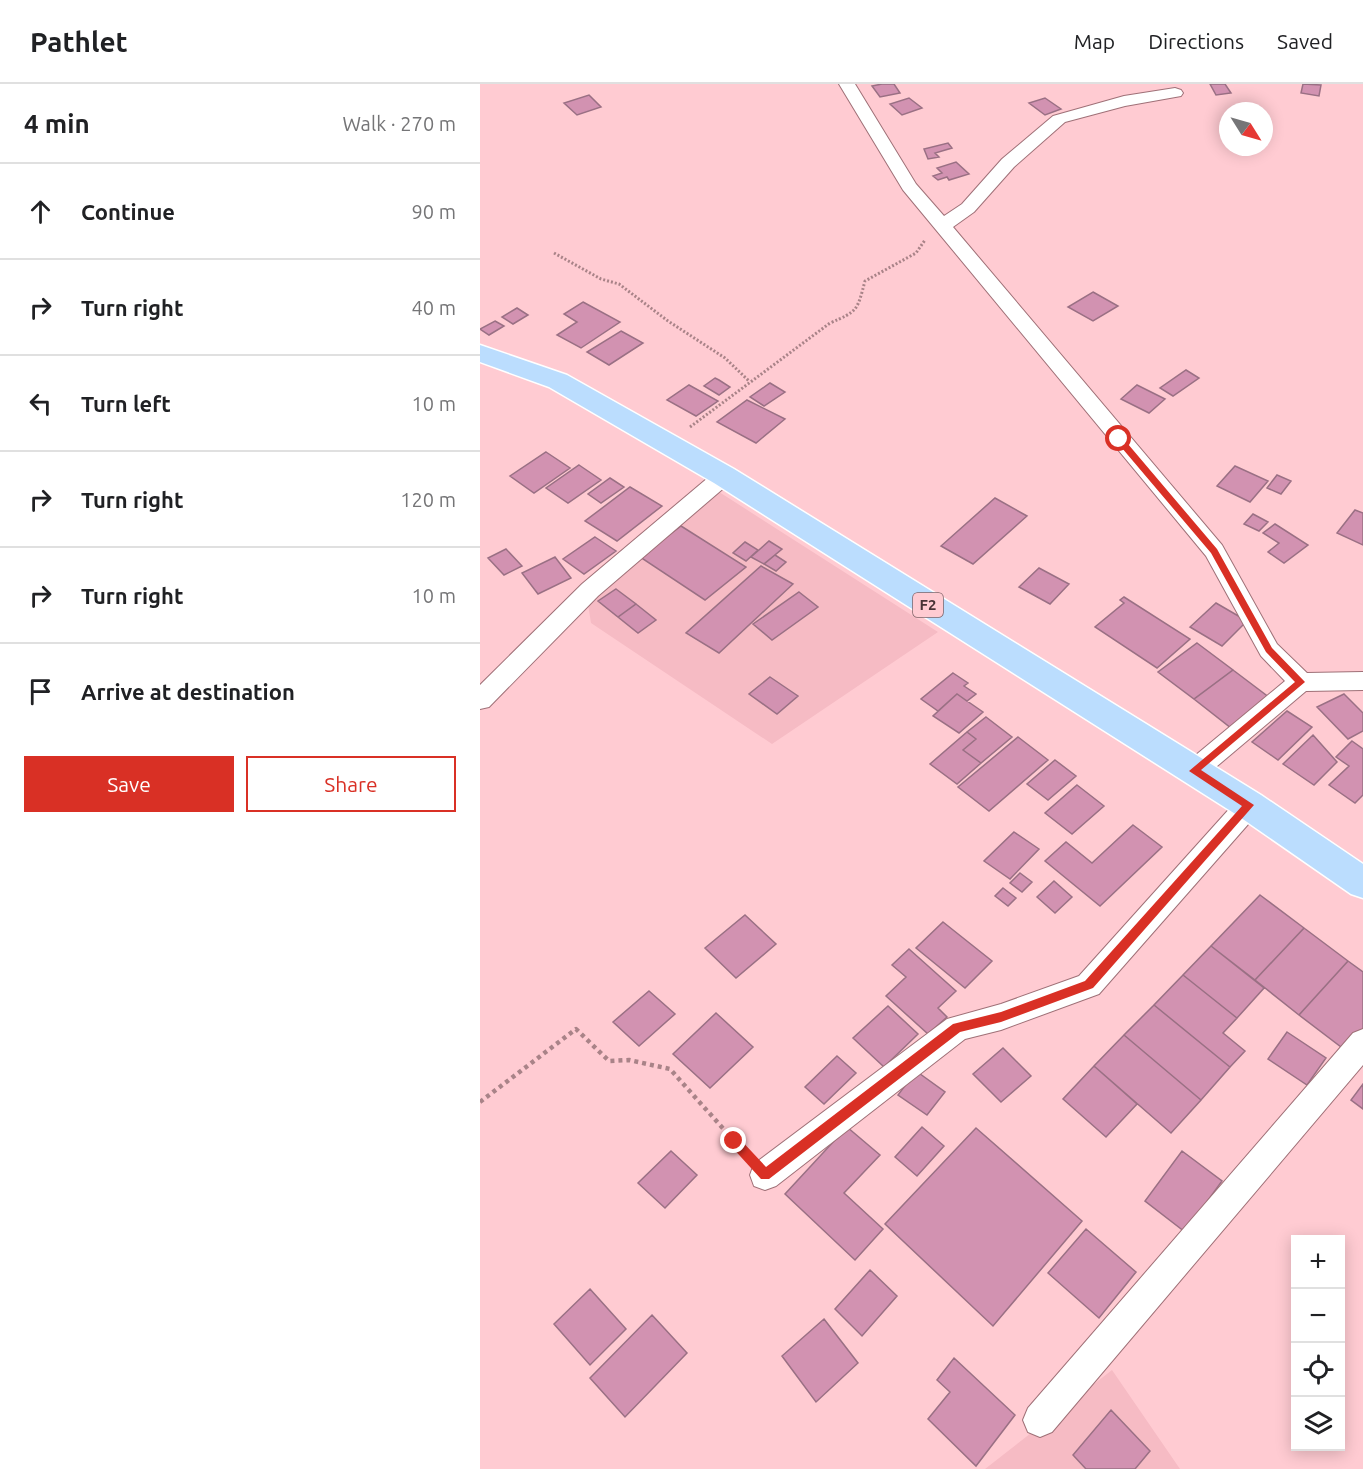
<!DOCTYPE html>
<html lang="en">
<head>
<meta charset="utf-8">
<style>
  body { margin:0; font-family:Ubuntu,sans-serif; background:#f2f2f2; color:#202124 }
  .controls { position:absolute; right:18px; bottom:18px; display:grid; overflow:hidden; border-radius:0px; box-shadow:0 3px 15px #0003 }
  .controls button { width:54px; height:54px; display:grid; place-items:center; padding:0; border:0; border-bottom:2px solid #e0e0e0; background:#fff; color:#202124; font:30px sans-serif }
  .compass { position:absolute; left:739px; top:18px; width:54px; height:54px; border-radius:50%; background:#fff; box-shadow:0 3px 15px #0003; rotate:127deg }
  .stop { position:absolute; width:18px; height:18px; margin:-14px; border:4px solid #d93025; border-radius:50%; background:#fff }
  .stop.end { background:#d93025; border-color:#fff; box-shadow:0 2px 6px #0008 }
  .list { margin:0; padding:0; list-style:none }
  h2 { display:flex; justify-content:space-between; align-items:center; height:78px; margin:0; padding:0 24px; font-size:26px }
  h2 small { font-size:20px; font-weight:400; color:#757577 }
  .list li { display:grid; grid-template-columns:39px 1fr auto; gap:18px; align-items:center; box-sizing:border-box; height:96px; padding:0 24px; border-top:2px solid #e0e0e0 }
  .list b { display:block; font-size:22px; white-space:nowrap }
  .list em { font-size:20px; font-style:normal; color:#757577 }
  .actions { display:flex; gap:12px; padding:18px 24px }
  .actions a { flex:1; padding:14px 0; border:2px solid #d93025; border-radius:0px; text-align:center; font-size:21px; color:#d93025 }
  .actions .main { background:#d93025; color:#fff }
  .icon { flex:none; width:33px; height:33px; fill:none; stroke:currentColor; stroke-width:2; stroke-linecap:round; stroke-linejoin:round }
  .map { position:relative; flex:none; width:883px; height:1385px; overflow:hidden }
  header { display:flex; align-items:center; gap:36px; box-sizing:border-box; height:84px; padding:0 30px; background:#fff; border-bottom:2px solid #e0e0e0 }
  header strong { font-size:28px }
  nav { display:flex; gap:33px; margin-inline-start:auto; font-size:21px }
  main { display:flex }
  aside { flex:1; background:#fff }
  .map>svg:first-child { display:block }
  .built { fill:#f6bbc4 }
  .building { fill:#d292b1; stroke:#9a7084; stroke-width:1.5 }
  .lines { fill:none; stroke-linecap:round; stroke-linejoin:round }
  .minor-casing { stroke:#9f7077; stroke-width:2 }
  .primary-casing { stroke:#fff; stroke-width:3 }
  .path-far1 { stroke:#a98388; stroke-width:3; stroke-dasharray:2 2; stroke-linecap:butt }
  .path { stroke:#a98388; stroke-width:4.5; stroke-dasharray:4 4; stroke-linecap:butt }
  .minor { fill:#fff; fill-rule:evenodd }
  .primary { fill:#bbddfe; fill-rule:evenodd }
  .route { fill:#d93025 }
  .labels { text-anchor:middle; stroke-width:4.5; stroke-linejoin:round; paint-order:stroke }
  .shield { fill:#ffcbd2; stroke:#7f6165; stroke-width:1.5 }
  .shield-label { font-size:15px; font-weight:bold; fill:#483336 }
</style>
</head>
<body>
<header>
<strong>Pathlet</strong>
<nav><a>Map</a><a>Directions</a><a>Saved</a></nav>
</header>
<main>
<aside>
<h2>4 min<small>Walk · 270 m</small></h2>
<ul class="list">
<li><svg class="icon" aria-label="ahead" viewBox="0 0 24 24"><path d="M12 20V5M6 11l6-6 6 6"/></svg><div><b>Continue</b></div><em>90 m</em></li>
<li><svg class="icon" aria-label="right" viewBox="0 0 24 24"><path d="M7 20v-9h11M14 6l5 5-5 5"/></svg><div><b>Turn right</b></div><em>40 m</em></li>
<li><svg class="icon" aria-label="left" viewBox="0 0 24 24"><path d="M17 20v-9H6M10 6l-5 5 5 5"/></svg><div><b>Turn left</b></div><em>10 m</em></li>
<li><svg class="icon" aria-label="right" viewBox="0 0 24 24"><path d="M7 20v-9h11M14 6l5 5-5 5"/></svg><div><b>Turn right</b></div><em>120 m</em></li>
<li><svg class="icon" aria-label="right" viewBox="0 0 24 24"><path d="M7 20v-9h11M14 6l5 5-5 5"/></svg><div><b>Turn right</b></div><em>10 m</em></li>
<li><svg class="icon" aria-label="arrive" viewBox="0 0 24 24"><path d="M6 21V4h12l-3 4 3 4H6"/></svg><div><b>Arrive at destination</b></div></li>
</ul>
<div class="actions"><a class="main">Save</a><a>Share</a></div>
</aside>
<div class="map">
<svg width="883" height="1385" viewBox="0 0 883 1385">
  <rect width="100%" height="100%" fill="#ffcbd2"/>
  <path class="built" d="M236,406L458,548L292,660L111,539L107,514Z
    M632,1286L700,1385H505Z"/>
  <path class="building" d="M402,0H414L420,9L400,13L392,2Z
    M730,0H745L751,9L736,11Z
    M823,0L841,1L839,12L821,9Z
    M109,11L121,23L97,31L84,19Z
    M429,14L442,24L422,31L410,20Z
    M565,14L581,25L565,31L549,19Z
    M468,59L472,64L455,69L459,73L448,75L444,65Z
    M476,78L489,90L469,96L467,93L458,96L453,92L462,89L457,84Z
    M613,208L638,222L613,237L588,223Z
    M103,218L140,238L101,264L77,251L97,238L84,230Z
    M37,224L48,231L33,240L22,233Z
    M15,237L24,242L9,251L0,245Z
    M141,247L163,259L129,281L107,268Z
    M706,286L719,294L693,312L680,304Z
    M235,294L239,296L250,303L239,311L224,302Z
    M290,299L305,308L284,322L270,313Z
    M209,301L238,317L216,332L187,316Z
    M657,301L685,315L669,329L641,315Z
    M267,316L305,335L276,359L237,338Z
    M66,368L90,384L54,409L30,392Z
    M99,381L121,396L88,419L66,404Z
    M755,382L788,397L770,418L737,402Z
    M797,391L811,397L801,410L787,404Z
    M130,394L144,403L121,419L108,410Z
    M150,403L182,422L137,457L105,437Z
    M515,414L547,432L493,480L461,462Z
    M875,426L883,429V461L857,449Z
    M773,430L788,438L779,447L764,440Z
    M795,440L828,461L804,479L788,468L799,459L783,449Z
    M201,442L266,483L225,516L160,473Z
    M115,453L136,467L104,490L83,475Z
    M289,457L302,465L284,480L271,473Z
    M265,458L278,466L266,477L253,469Z
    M26,465L42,482L24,491L8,474Z
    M295,471L306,478L296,487L284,480Z
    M75,473L91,494L58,510L42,489Z
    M281,482L313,500L239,569L206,549Z
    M559,484L589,500L570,520L539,503Z
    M136,505L156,520L138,533L118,517Z
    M319,508L338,523L292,556L273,540Z
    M644,513L710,555L677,584L615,543L644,519L640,516Z
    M736,519L767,537L742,562L710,543Z
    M156,520L176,536L158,549L138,533Z
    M717,559L753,586L714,615L678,588Z
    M753,586L790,614L751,644L714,615Z
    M473,589L488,599L484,602L496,610L487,617L477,610L458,627L441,615Z
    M290,593L318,612L297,630L269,610Z
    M477,610L503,628L479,649L453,632Z
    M864,610L883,629V647L868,655L837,623Z
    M807,627L832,643L798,676L772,658Z
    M506,633L532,653L501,679L483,666L496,655L487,648Z
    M487,648L496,655L483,666L501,679L477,700L450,680Z
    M833,651L857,678L834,701L803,680Z
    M538,653L568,676L509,727L478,703Z
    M872,657L883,665V711L875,719L849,701L869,682L856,673Z
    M575,676L596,692L568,716L547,700Z
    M597,701L624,722L592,750L565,729Z
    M653,741L682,763L620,822L565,777L586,758L612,779Z
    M534,748L559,765L530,795L504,777Z
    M540,789L552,798L542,808L530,799Z
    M574,797L592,813L575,829L557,813Z
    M523,804L536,814L528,822L515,812Z
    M780,811L824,844L775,896L731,862Z
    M265,831L296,860L256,894L225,864Z
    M463,838L512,877L485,904L436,864Z
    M824,844L868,877L819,931L775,896Z
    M731,862L784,904L757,934L703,891Z
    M429,865L476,907L458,924L467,933L448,950L406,912L426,893L412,881Z
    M868,877L883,888V945L865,966L819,931Z
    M703,891L757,934L743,949L765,967L750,983L674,921Z
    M169,907L195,930L159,962L133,938Z
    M674,921L750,983L721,1016L644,951Z
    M408,922L438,950L404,983L373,954Z
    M236,929L273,963L230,1004L193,970Z
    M807,948L846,974L827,1001L788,975Z
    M644,951L721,1016L691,1049L614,982Z
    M523,964L551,992L521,1018L493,990Z
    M357,972L376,989L344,1020L325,1003Z
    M614,982L657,1020L626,1053L583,1015Z
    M436,987L465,1008L447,1031L418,1011Z
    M883,1000V1025L871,1016Z
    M367,1043L400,1071L364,1109L403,1145L375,1176L305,1110Z
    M442,1043L464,1062L437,1092L415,1073Z
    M496,1044L602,1137L513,1242L405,1140Z
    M191,1067L217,1091L185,1124L158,1099Z
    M702,1067L742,1097L705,1148L665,1117Z
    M606,1145L656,1188L619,1234L568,1189Z
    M390,1186L417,1212L382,1252L355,1225Z
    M110,1205L146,1245L110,1281L74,1240Z
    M172,1231L207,1269L145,1333L110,1294Z
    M344,1235L378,1279L336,1318L302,1272Z
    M474,1274L535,1331L496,1382L448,1335L470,1308L457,1296Z
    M631,1326L670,1367L655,1385H606L593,1371Z"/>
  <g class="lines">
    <defs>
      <path id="minor" d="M359,0H375L436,100L464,132L482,120L522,75L573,32L644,12L695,4L701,6L703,9L701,12L645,22L585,38L534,83L494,128L473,143L742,461L797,560L827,589L883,588V606L826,607L723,694L714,697L705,694L701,687L705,680L805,597L781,572L726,472L423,106Z
        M244,385L252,387L255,392L252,397L118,512L9,623L0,625V601L102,500L236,387Z
        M769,710L778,713L782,721L778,729L619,910L521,946L485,955L296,1102L285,1106L274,1102L270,1091L274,1080L467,935L521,920L599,892L760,713Z
        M883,945V981L572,1348L560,1353L548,1348L543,1336L548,1324L873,949Z"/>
      <path id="primary" d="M0,261L87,291L254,385L781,711L883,780V814L871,810L757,731L234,399L69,303L0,278Z"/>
    </defs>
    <use href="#minor" class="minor-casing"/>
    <use href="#primary" class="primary-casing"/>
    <path class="path-far1" d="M74,169L121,195L139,200L188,237L245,274L269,297
      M210,343L350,239C378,227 377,227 385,197L436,169L445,156"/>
    <path class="path" d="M0,1018L96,945L129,977L149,976L190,985L264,1068"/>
    <use href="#minor" class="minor"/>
    <use href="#primary" class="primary"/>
  </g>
  <path class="route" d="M636,353H642L737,465L792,564L825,598L721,686L774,721L613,904L521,938L480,948L289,1095H281L250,1061V1053H258L286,1083L473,940L521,928L605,897L762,722L709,687L815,598L786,568L731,469L636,357Z"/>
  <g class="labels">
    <rect class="shield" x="433" y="509" width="30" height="24" rx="4.5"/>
    <g class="shield-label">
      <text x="448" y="526">F2</text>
    </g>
  </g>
</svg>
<div class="controls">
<button>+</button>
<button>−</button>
<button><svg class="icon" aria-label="locate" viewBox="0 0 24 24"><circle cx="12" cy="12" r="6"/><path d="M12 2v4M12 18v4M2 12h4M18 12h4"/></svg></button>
<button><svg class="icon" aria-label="layers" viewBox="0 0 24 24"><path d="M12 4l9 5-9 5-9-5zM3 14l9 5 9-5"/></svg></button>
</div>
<svg class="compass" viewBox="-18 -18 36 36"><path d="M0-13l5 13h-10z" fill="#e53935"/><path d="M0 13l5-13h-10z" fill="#757577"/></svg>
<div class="stop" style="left:639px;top:355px"></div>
<div class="stop end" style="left:254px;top:1057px"></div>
</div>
</main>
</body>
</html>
